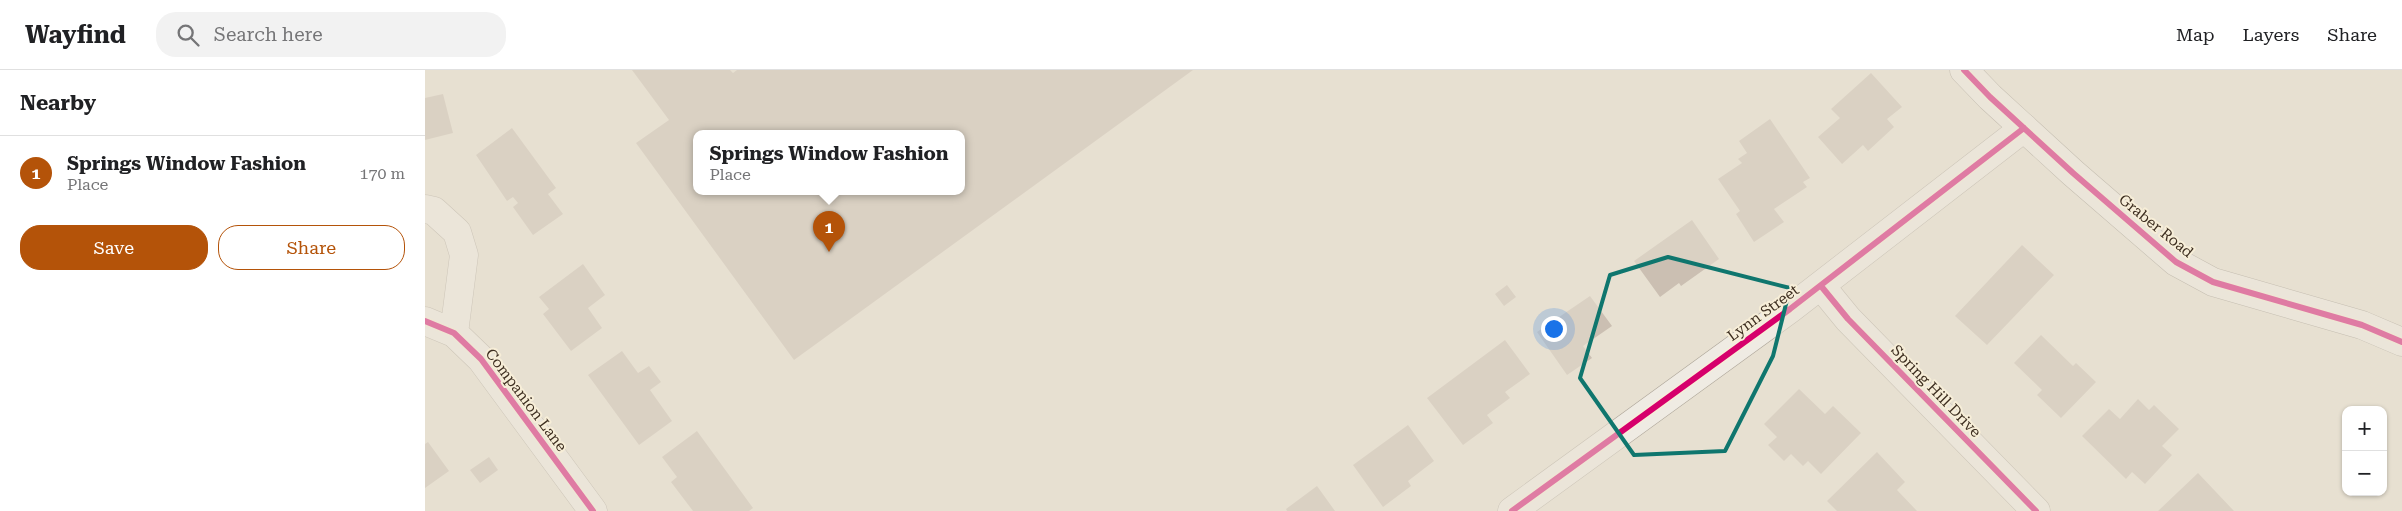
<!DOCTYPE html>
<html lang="en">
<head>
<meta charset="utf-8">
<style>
  body { margin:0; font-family:"Roboto Serif",serif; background:#f2f2f2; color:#202124 }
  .controls { position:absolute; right:15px; bottom:15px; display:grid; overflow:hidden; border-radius:10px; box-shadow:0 1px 4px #0004 }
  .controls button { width:45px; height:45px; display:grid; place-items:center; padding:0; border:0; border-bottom:1px solid #e0e0e0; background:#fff; color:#202124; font:25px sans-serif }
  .you { position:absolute; left:1128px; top:258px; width:18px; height:18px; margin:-12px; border:4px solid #fff; border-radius:50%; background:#1a73e8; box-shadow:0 0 0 8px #1a73e833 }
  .badge { display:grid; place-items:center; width:32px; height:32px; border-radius:50%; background:#b45309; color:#fff; font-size:16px; font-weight:700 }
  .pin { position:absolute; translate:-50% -41px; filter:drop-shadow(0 1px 2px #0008) }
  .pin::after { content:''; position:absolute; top:26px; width:18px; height:15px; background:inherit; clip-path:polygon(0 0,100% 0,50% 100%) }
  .popup { position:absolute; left:268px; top:60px; width:272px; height:65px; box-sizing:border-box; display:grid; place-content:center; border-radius:10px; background:#fff; filter:drop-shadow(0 1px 4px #0005); font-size:16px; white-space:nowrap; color:#757577 }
  .popup b { font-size:19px; color:#202124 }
  .popup::after { content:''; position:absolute; left:50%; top:100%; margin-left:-10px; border:10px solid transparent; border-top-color:#fff }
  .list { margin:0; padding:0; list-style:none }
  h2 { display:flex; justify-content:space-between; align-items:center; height:65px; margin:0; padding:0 20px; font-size:21px }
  h2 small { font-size:16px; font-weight:400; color:#757577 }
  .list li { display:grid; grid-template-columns:32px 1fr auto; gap:15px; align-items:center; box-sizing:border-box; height:75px; padding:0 20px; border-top:1px solid #e0e0e0 }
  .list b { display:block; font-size:19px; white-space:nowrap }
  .list p { margin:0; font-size:16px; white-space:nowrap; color:#757577 }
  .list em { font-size:16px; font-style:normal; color:#757577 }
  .actions { display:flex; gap:10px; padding:15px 20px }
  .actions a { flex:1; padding:11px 0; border:1px solid #b45309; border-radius:20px; text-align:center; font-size:18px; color:#b45309 }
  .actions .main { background:#b45309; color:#fff }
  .icon { flex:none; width:28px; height:28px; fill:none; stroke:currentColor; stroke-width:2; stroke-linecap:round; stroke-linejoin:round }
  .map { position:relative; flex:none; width:1977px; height:441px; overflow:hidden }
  header { display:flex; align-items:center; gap:30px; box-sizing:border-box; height:70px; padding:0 25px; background:#fff; border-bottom:1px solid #e0e0e0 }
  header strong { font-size:24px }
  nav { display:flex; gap:28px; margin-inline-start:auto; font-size:18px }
  .search { width:350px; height:45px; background:#f2f2f2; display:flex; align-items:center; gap:12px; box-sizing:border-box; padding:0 18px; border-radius:20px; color:#757577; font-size:19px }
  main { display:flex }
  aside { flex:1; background:#fff }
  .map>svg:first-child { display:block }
  .building { fill:#cbbfb2; fill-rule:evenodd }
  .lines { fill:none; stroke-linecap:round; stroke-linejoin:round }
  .street-casing { stroke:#ada599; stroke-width:29 }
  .secondary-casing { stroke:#9c958a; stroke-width:29 }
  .street { stroke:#efebe3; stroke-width:28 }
  .secondary { stroke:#efebe3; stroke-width:28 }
  .cycleway-casing { stroke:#f7eed8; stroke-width:9 }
  .cycleway { stroke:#d6006c; stroke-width:6 }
  .marked { fill:none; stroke:#0f766e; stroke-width:4; stroke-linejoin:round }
  .labels { text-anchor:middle; stroke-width:4; stroke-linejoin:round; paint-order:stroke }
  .street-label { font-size:15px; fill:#3d2e20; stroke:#f7eed8 }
</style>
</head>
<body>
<header>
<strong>Wayfind</strong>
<div class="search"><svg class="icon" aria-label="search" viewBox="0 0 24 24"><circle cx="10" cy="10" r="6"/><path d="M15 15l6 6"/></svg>Search here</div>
<nav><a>Map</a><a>Layers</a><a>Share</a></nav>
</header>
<main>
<aside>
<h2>Nearby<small></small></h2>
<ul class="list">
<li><span class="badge">1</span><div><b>Springs Window Fashion</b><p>Place</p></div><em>170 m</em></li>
</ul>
<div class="actions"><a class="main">Save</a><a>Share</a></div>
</aside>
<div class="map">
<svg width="1977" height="441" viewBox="0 0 1977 441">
  <rect width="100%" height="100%" fill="#e7e0d1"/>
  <path class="building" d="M207,0H305L308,3L312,0H768L369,290L211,73L244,50ZM272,63H536V121H272Z
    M1446,3L1477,37L1462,49L1469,57L1443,81L1438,75L1417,94L1393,67L1415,48L1406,39Z
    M18,24L28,63L0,70V28Z
    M1345,49L1385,108L1378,112L1382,117L1349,139L1359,152L1329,172L1311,144L1315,141L1293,109L1317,93L1313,89L1322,83L1314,71Z
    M87,58L131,118L123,124L138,144L108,165L88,137L93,133L88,127L82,131L51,85Z
    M1267,150L1294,189L1256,216L1254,213L1235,227L1209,191Z
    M1597,175L1629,205L1562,275L1530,246Z
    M158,194L180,225L163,238L177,258L146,281L118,244L124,239L114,227Z
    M1082,215L1091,227L1079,236L1070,224Z
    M1165,226L1187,256L1158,276L1167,288L1142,305L1112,262Z
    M1616,265L1648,296L1651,293L1671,312L1636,348L1612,325L1617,320L1589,293Z
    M1080,270L1105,304L1080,322L1085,328L1062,345L1068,353L1038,375L1002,328Z
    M197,281L213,303L224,296L236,312L225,320L247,351L214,375L163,305Z
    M1374,319L1400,344L1408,336L1436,363L1396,404L1383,391L1378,396L1366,384L1359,391L1343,375L1352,367L1339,354Z
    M1713,329L1724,340L1729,335L1754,359L1737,376L1747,385L1720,414L1707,402L1701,409L1657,366L1684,339L1695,349Z
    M983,355L1009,391L983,411L986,416L958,437L928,395Z
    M272,361L328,438L324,441H268L246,412L252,407L237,387Z
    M3,372L24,401L0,418V374Z
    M1452,382L1480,412L1472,420L1492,441H1412L1402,431Z
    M64,387L73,400L55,413L45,400Z
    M1773,403L1809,441H1733Z
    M892,416L910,441H862L861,439Z"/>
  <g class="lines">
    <defs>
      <path id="street" d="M0,139L9,141L32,162L39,185L29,263
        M1396,216L1423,249L1611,441
        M0,251L29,263L56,289L168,441
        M1087,441L1365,239L1599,58"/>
      <path id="secondary" d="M1539,0L1565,27L1648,103L1751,192L1788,212L1937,255L1977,272"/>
    </defs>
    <use href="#street" class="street-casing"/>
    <use href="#secondary" class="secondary-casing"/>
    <use href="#street" class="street"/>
    <use href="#secondary" class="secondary"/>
    <defs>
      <path id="cycleway" d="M1539,0L1565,27L1648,103L1751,192L1788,212L1937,255L1977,272
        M1396,216L1423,249L1611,441
        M0,251L29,263L56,289L168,441
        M1087,441L1365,239L1599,58"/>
    </defs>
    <use href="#cycleway" class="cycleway-casing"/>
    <use href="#cycleway" class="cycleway"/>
  </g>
  <path d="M0 0H1977V441H0ZM1243,187L1365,218L1348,286L1300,381L1209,385L1155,308L1185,205Z" fill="#e7e0d1" fill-opacity=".55" fill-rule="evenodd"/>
  <path class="marked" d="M1243,187L1365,218L1348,286L1300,381L1209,385L1155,308L1185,205Z"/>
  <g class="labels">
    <g class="street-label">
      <text transform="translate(1731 156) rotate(39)" y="5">Graber Road</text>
      <text transform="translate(1338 243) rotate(-36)" y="5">Lynn Street</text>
      <text transform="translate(1511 321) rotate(46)" y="5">Spring Hill Drive</text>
      <text transform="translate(101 330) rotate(53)" y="5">Companion Lane</text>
    </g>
  </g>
</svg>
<div class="controls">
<button>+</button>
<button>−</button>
</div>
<div class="you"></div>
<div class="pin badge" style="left:404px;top:182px">1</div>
<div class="popup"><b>Springs Window Fashion</b>Place</div>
</div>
</main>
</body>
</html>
